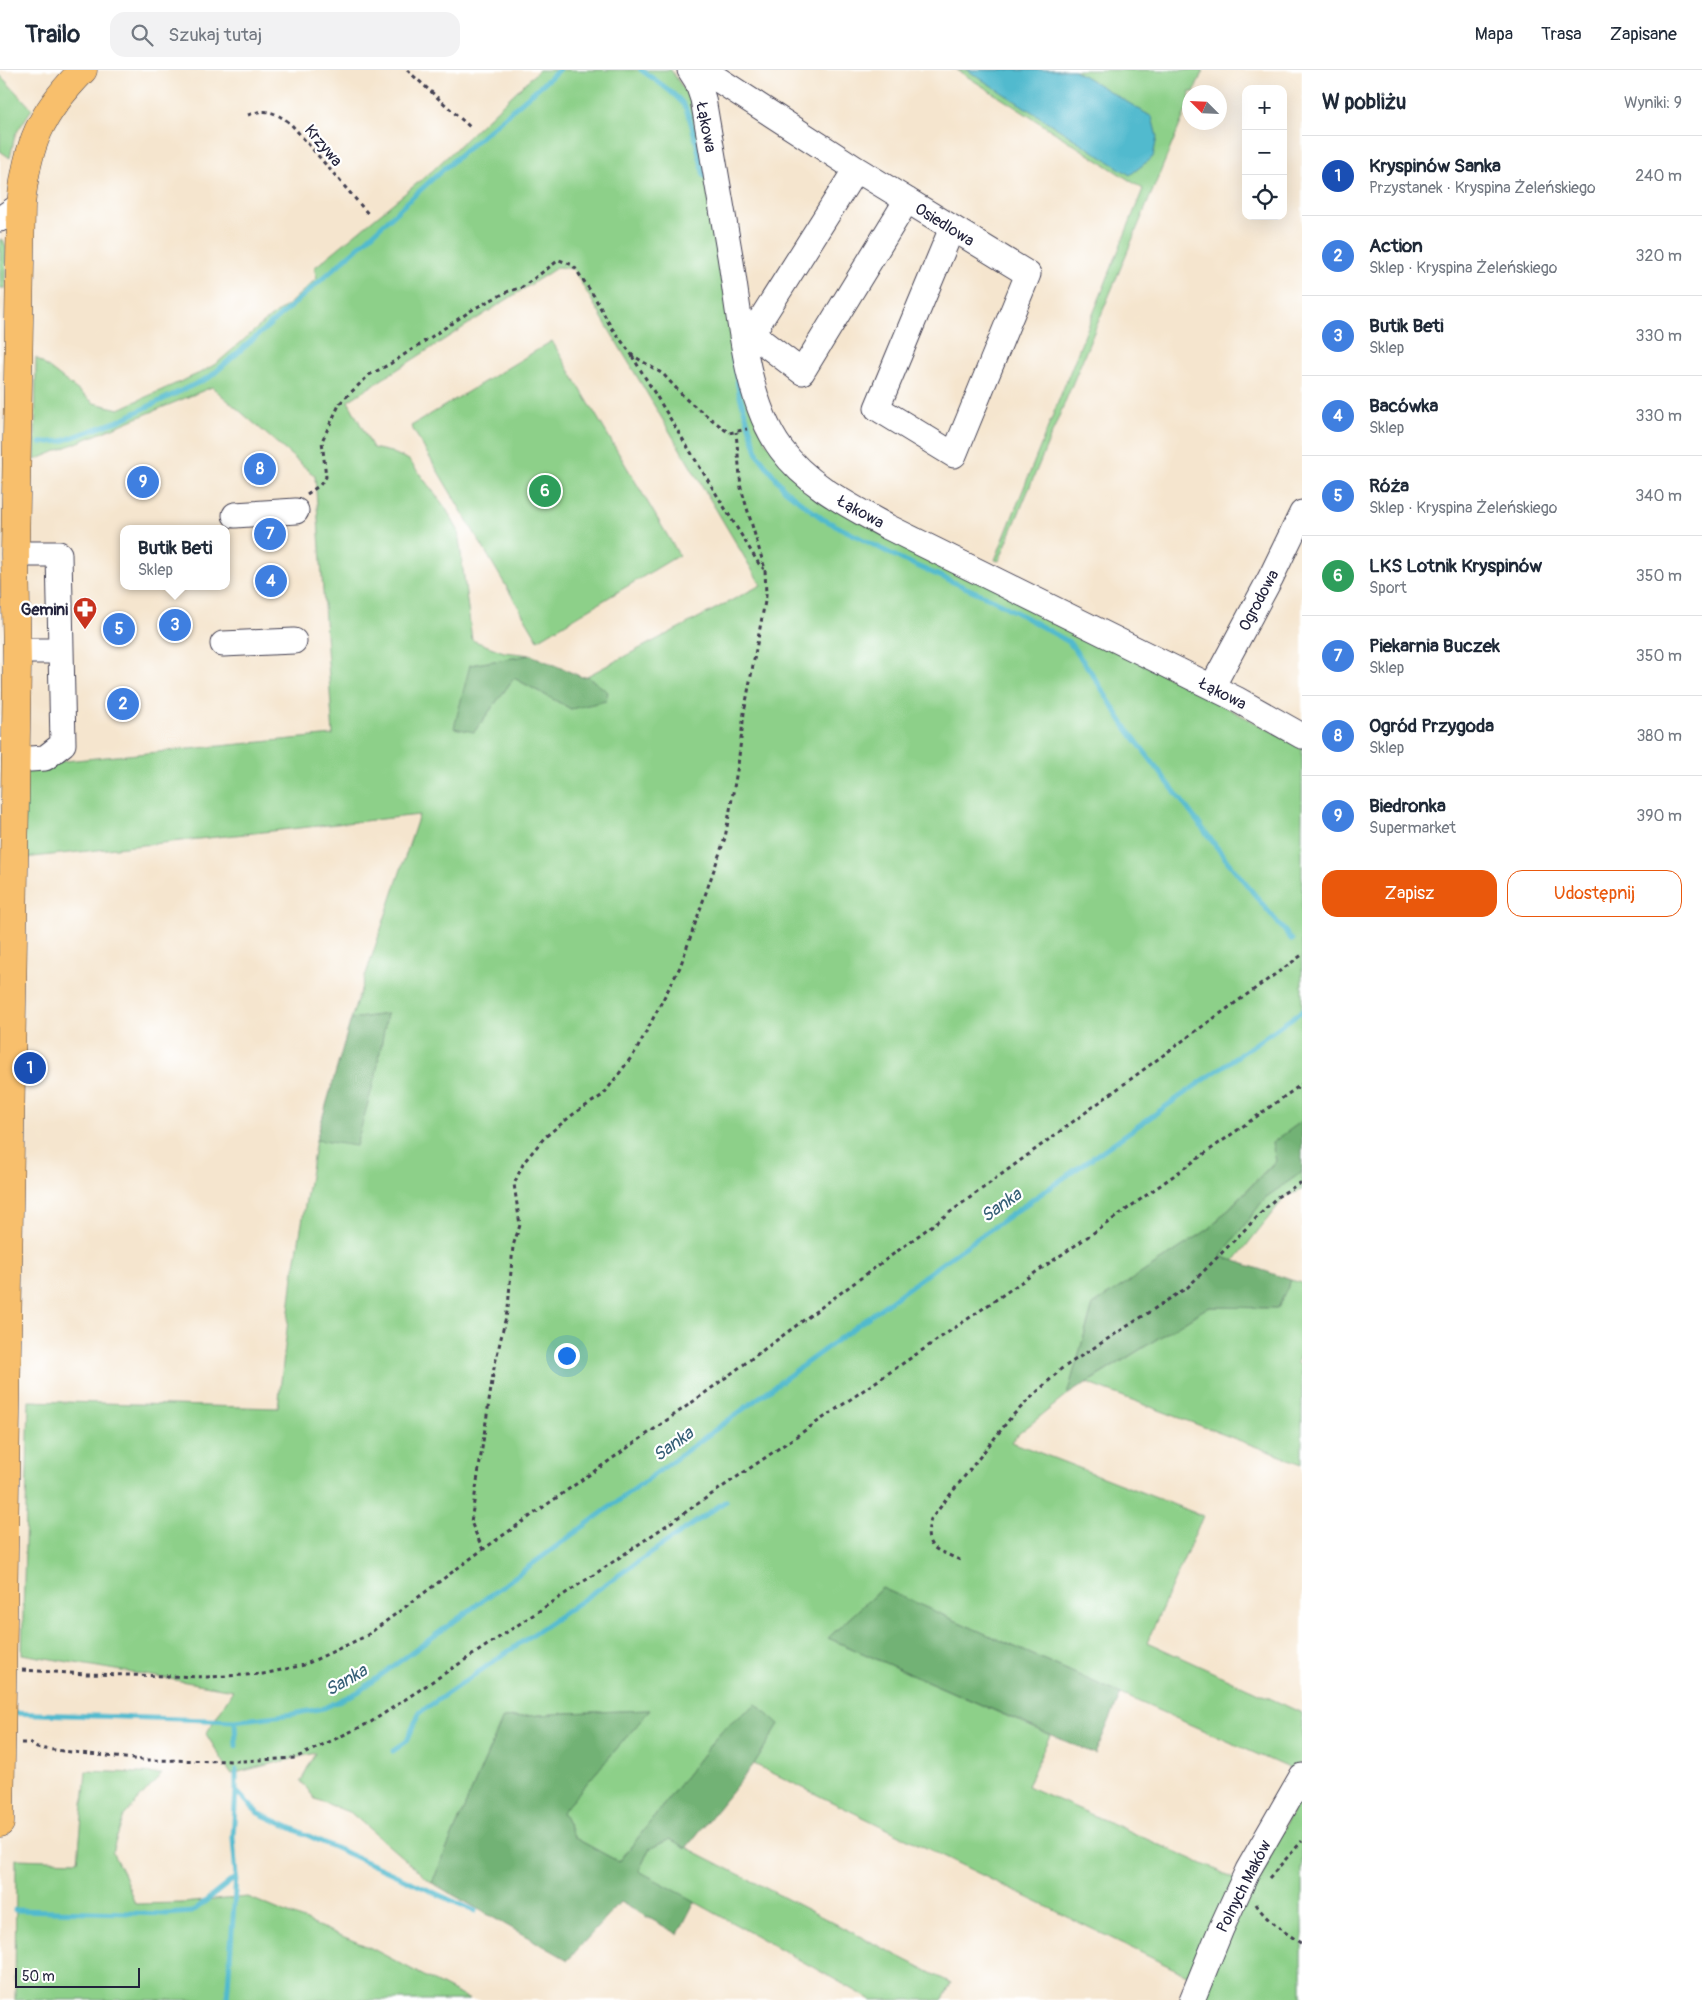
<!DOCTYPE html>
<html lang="pl">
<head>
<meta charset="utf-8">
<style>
  body { margin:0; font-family:Pangolin,sans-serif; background:#f2f2f3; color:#1f2937 }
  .controls { position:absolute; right:15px; top:15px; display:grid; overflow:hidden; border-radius:10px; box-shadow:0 5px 20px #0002 }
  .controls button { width:45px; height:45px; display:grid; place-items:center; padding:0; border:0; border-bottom:1px solid #e0e1e3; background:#fff; color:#1f2937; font:25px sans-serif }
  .compass { position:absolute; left:1182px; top:15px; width:45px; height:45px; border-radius:50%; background:#fff; box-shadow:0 5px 20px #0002; rotate:294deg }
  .scale { position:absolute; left:15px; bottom:12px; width:125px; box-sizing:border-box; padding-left:5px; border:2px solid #22223b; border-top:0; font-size:14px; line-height:18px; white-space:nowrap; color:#22223b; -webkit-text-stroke:4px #fff; paint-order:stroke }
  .you { position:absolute; left:566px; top:1285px; width:18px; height:18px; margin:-12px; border:4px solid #fff; border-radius:50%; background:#1a73e8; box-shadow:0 0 0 8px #1a73e833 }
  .badge { display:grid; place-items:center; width:32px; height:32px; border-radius:50%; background:#ea580c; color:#fff; font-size:16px; font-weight:700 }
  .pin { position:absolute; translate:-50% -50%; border:2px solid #fff; box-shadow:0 1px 5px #0006 }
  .popup { position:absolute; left:120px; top:455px; width:110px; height:65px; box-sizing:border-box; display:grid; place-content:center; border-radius:10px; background:#fff; filter:drop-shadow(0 1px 4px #0005); font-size:16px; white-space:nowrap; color:#747a83 }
  .popup b { font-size:19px; color:#1f2937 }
  .popup::after { content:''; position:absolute; left:50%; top:100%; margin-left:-10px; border:10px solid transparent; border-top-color:#fff }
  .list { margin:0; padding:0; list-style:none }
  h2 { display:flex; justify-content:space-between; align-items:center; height:65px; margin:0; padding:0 20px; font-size:21px }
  h2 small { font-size:16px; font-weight:400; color:#747a83 }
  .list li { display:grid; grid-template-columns:32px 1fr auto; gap:15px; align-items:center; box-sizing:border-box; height:80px; padding:0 20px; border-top:1px solid #e0e1e3 }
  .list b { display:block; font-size:19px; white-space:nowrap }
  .list p { margin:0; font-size:16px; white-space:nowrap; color:#747a83 }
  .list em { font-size:16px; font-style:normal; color:#747a83 }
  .actions { display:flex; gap:10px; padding:15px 20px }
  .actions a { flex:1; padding:11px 0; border:1px solid #ea580c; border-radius:15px; text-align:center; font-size:18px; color:#ea580c }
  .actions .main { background:#ea580c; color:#fff }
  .icon { flex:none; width:28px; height:28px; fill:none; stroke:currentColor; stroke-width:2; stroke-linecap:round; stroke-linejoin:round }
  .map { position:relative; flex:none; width:1302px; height:1930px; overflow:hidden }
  header { display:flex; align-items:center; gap:30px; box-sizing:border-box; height:70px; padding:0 25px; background:#fff; border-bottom:1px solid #e0e1e3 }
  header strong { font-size:24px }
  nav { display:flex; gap:28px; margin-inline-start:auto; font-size:18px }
  .search { width:350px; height:45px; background:#f2f2f3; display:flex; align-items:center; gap:12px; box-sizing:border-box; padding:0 18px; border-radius:15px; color:#747a83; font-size:19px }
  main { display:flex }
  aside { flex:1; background:#fff }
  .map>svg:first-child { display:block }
  .green { fill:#8dd089; stroke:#587962; fill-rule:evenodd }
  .forest { fill:#72b275; stroke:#4a6a58 }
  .water { fill:#51bace; stroke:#3a6e84 }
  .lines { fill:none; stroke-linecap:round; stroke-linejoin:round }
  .stream { stroke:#51bace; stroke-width:5 }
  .minor-casing { stroke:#423f51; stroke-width:27 }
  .major-casing { stroke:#423f51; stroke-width:29 }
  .path { stroke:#423f51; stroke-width:3; stroke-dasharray:4 4; stroke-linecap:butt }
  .minor { stroke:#fff; stroke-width:25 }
  .major { stroke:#f8bf6c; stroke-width:28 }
  .labels { text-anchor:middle; stroke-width:4.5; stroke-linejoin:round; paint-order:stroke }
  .street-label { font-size:16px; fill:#22223b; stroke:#fff }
  .poi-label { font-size:16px; font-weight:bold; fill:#22223b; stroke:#fff; text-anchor:end }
  .water-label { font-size:18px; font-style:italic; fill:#355f76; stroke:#fff }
</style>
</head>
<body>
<header>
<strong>Trailo</strong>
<div class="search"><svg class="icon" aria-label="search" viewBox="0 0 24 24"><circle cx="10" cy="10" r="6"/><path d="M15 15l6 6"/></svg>Szukaj tutaj</div>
<nav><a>Mapa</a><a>Trasa</a><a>Zapisane</a></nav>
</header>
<main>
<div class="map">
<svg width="1302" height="1930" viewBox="0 0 1302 1930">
  <rect width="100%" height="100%" fill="#fff"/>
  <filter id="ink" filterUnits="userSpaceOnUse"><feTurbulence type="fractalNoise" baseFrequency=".02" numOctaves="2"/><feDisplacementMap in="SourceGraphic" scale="10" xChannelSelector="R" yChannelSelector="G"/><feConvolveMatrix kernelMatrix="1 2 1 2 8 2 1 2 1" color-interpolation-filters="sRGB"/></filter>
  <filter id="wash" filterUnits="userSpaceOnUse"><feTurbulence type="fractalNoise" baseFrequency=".0096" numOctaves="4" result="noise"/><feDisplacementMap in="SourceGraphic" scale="20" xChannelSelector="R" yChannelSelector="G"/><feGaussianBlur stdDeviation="1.12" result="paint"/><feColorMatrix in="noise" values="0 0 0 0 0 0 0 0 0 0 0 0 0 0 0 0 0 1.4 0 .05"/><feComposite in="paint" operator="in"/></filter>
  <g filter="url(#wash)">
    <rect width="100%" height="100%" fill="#f5e5ce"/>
    <path class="green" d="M539,0H671L693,33L765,372L1080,561L1302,677V1051L1272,1073L1276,1090L1209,1159L1093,1235L1067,1325L1017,1365L1012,1372L1203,1446L1147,1572L1302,1643V1690L1295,1701L882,1518L828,1568L1050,1665L1027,1716L1237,1809L1193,1908L754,1694L779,1654L722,1660L619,1792L575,1768L562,1742L650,1640L566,1643L503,1648L432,1813L351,1743L315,1729L301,1711L315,1683L231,1704L206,1664L233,1620L22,1584L29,1331L278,1338L293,1206L316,1070L356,1075L387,944L351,949L419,745L24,788V695L333,665L315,406L212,317L35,390L36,288L94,333L119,339L202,302L217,293L262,254L290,233L317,208L314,198L432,101ZM558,197L573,199L761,515L587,606L608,622L571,639L514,608L474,662L470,595L531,585L504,582L472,570L458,460L445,437L409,390L391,382L373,378L348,331Z
      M957,0H1203L1194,22H1190L1189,33L999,491L995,490L1143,119Z
      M0,5L32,39L15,65L10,88L0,81Z
      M0,169L4,171L6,177L5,218H0Z
      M552,271L679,485L538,570L411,356Z
      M1302,1102V1120L1285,1127L1234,1191L1220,1187L1265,1128Z
      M1291,1210L1302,1213V1279L1297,1293L1302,1295V1394L1087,1313L1208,1237L1278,1238Z
      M86,1701L162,1704L124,1746L112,1782L124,1805L135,1834L181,1833L248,1827L371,1878L470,1930H15L16,1789L78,1791Z
      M1302,1723V1930H1202L1223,1873Z
      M670,1769L951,1913L943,1930H872L639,1801L649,1779Z"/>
    <path class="forest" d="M531,585L582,607L587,606L608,622L606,631L571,639L514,608L474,662L454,658L470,595Z
      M387,944L376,1004L356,1076L316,1070L351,949Z
      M1302,1051V1102L1265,1128L1221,1186L1291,1210L1278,1238L1208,1237L1067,1325L1093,1235L1209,1159L1276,1091L1272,1073Z
      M882,1518L1121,1624L1095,1684L828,1568Z
      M756,1634L779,1654L754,1694L686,1778L670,1769L649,1779L639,1801L695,1831L678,1864L620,1832L568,1890L432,1813L503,1648L566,1643L650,1640L562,1742L575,1768L619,1792L722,1660Z"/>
    <path class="water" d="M967,0H1074L1152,47L1157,67L1153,87L1130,105Z"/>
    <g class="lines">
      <path class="stream" d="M641,0C655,10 673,21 683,34C691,44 701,92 704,106
        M733,285L739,323L758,385L785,420L823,449L903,490L994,530L1069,572L1091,602L1125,656L1228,792L1292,870
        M40,373L62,371L118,351L210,307L352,183L439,103L559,0
        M10,1643L235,1651L293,1644L324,1638L358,1622L945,1191L1302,941
        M235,1651L236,1676
        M393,1681L407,1671L419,1643L726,1431
        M236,1721L258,1743L475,1841
        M15,1840L167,1844L192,1842L236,1807L233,1767L236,1721V1700
        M227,1930L236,1807"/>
    </g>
  </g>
  <g filter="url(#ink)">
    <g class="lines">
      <defs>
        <path id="minor" d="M690,0L697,11L703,29C712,82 721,134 730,186C740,246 745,330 781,379C807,415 850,436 888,457L1236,629L1302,666
          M697,0L708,3L856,99L1028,204L954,385L877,338L952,158
          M0,149L21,135
          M752,264L802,302L907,130
          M744,276L856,99
          M235,445L296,441
          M223,574L294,571
          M17,581H60
          M1212,617L1271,507L1302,443
          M15,690L45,688L63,674L59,484H15
          M1192,1930L1221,1859L1248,1800L1302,1706"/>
        <path id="major" d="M0,1753L17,593L15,484L21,135C27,74 40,44 83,0"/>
      </defs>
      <use href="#minor" class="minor-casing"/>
      <use href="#major" class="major-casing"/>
      <path class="path" d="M407,0L470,57
        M248,45C267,38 274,42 290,53L370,146
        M632,286L759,494L764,499
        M307,424L320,415L326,407L322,371L340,333L369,305L390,294L475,238L509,221L521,218L559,190L573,195L594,226L611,257L632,285L663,304L687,330L729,363L747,359
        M483,1480L471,1452L494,1298L508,1238L513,1176L520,1155L514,1114L524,1092L545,1067L576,1042L603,1025L636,981L680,897L725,768L738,695L744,643L766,526L765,499L741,418L736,362
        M960,1490C936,1479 922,1479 931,1449L1012,1346L1061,1299L1188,1217L1277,1127L1302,1112
        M22,1600L87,1604L207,1607L263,1604L304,1595L366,1566L478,1483L694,1331L1196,961L1302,885
        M21,1673H30L37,1678L142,1690L242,1691L295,1688L371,1652L607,1496L1099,1159L1302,1014
        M1269,1808L1302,1771
        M1256,1834C1267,1852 1285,1862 1302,1874"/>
      <use href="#minor" class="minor"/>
      <use href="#major" class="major"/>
    </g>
  </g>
  <defs>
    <symbol id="pharmacy-pin" viewBox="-11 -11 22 30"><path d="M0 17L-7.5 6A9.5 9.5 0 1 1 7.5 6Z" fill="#c8321e" stroke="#fff"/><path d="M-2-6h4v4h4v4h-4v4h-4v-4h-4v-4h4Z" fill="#fff"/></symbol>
  </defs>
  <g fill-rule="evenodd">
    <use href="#pharmacy-pin" x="71" y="525" width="28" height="38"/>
  </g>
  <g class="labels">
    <g class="street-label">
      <text transform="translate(707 57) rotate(79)" y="6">Łąkowa</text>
      <text transform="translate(324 75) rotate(50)" y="6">Krzywa</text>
      <text transform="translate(945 154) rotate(32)" y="6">Osiedlowa</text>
      <text transform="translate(861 441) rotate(29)" y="6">Łąkowa</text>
      <text transform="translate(1258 530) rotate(-62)" y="6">Ogrodowa</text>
      <text transform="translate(1223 623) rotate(27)" y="6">Łąkowa</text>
      <text transform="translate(1243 1816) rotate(-63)" y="6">Polnych Maków</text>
    </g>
    <g class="poi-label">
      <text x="68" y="545">Gemini</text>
    </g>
    <g class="water-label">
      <text transform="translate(1001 1135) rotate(-35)" y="6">Sanka</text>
      <text transform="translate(673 1374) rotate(-36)" y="6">Sanka</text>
      <text transform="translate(346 1610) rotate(-30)" y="6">Sanka</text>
    </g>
  </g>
</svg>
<div class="controls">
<button>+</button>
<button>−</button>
<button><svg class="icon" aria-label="locate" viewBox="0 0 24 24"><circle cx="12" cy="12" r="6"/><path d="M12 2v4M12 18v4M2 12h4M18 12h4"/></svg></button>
</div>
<svg class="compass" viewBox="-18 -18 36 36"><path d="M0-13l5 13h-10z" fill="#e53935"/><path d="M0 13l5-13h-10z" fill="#747a83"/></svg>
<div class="scale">50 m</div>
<div class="you"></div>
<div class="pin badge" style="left:30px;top:998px;background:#1a4fb4">1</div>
<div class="pin badge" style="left:123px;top:634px;background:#3f7fe0">2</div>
<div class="pin badge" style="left:175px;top:555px;background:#3f7fe0">3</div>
<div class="popup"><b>Butik Beti</b>Sklep</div>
<div class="pin badge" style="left:271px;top:511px;background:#3f7fe0">4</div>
<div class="pin badge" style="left:119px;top:559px;background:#3f7fe0">5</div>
<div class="pin badge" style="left:545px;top:421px;background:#2e9e5b">6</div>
<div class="pin badge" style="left:270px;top:464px;background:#3f7fe0">7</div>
<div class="pin badge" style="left:260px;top:399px;background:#3f7fe0">8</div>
<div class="pin badge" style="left:143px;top:412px;background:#3f7fe0">9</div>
</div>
<aside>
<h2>W pobliżu<small>Wyniki: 9</small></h2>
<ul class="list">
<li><span class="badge" style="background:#1a4fb4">1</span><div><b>Kryspinów Sanka</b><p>Przystanek · Kryspina Żeleńskiego</p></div><em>240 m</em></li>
<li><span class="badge" style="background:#3f7fe0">2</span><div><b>Action</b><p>Sklep · Kryspina Żeleńskiego</p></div><em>320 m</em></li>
<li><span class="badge" style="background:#3f7fe0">3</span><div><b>Butik Beti</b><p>Sklep</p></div><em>330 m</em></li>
<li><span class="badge" style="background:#3f7fe0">4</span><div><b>Bacówka</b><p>Sklep</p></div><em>330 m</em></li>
<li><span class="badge" style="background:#3f7fe0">5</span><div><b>Róża</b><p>Sklep · Kryspina Żeleńskiego</p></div><em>340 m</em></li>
<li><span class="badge" style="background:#2e9e5b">6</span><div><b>LKS Lotnik Kryspinów</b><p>Sport</p></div><em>350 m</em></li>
<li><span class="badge" style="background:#3f7fe0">7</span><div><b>Piekarnia Buczek</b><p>Sklep</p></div><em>350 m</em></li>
<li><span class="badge" style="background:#3f7fe0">8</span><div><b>Ogród Przygoda</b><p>Sklep</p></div><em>380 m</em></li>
<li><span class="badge" style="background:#3f7fe0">9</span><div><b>Biedronka</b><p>Supermarket</p></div><em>390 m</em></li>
</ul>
<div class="actions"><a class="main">Zapisz</a><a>Udostępnij</a></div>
</aside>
</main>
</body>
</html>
